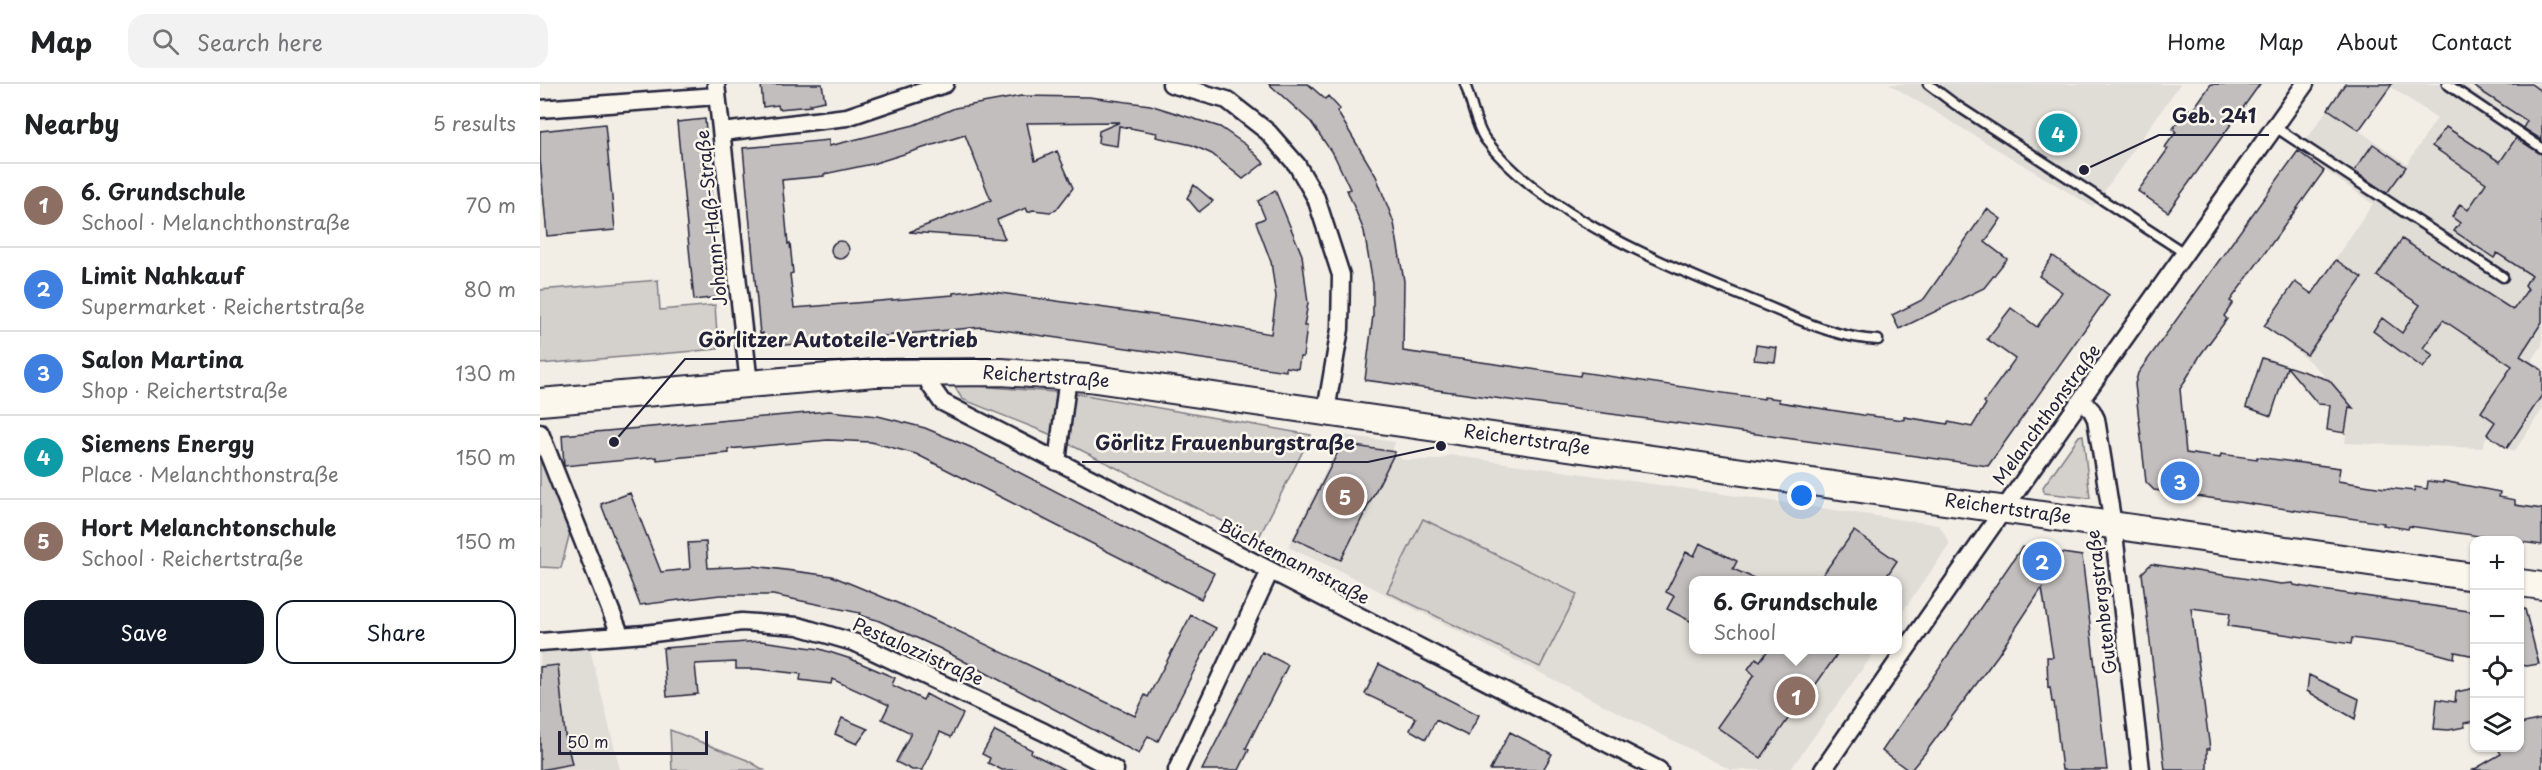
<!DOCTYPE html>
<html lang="en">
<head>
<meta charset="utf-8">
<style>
  body { margin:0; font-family:"Playpen Sans",sans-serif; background:#f2f2f2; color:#202124 }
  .controls { position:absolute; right:18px; bottom:18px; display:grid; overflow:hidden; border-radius:12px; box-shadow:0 2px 4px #0004 }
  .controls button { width:54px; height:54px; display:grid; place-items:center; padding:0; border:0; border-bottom:2px solid #e0e0e0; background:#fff; color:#202124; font:30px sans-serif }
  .scale { position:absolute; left:18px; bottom:15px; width:150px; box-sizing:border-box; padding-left:6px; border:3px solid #22223b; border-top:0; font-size:16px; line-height:21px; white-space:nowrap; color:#22223b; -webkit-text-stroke:4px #fbf7ec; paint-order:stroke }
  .you { position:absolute; left:1262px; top:412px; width:21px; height:21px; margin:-15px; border:4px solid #fff; border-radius:50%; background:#1a73e8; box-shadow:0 0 0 9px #1a73e833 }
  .badge { display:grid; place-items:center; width:39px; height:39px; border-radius:50%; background:#111827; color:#fff; font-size:20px; font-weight:700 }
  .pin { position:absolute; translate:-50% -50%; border:3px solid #fff; box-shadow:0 2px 6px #0006 }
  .popup { position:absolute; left:1149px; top:492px; width:213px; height:78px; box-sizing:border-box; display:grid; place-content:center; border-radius:12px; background:#fff; filter:drop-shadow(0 2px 4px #0005); font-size:20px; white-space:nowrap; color:#757577 }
  .popup b { font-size:22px; color:#202124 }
  .popup::after { content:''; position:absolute; left:50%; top:100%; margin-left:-12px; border:12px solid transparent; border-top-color:#fff }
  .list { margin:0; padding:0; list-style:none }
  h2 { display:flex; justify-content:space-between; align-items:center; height:78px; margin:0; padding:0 24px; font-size:26px }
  h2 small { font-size:20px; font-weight:400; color:#757577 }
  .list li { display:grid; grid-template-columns:39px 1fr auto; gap:18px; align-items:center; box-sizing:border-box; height:84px; padding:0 24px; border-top:2px solid #e0e0e0 }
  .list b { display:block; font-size:22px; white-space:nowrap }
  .list p { margin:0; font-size:20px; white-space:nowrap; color:#757577 }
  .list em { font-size:20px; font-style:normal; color:#757577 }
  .actions { display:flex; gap:12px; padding:18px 24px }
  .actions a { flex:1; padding:14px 0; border:2px solid #111827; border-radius:18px; text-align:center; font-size:21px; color:#111827 }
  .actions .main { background:#111827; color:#fff }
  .icon { flex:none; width:33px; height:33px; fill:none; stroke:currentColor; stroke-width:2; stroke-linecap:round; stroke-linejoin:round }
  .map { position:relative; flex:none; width:2002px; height:686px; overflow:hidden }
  header { display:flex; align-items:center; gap:36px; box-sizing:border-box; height:84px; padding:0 30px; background:#fff; border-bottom:2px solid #e0e0e0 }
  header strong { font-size:28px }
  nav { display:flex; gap:33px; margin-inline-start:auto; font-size:21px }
  .search { width:420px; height:54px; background:#f2f2f2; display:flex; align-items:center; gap:15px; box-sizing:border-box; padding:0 21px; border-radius:18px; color:#757577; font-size:22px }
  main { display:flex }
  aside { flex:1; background:#fff }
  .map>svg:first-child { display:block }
  .built { fill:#e0dcd6 }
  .green { fill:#d4d1cc; stroke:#7b7a84; stroke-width:1.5 }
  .building { fill:#c2bebe; stroke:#22223b; stroke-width:1.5 }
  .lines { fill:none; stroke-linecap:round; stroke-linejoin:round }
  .service-casing { stroke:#22223b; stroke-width:13 }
  .minor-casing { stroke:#22223b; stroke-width:21 }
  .primary-casing { stroke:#22223b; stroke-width:30 }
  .service { stroke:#fbf7ec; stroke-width:8 }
  .minor { stroke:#fbf7ec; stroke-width:16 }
  .primary { stroke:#fbf7ec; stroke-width:26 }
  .labels { text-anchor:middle; stroke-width:5; stroke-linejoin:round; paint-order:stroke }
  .street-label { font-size:18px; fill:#22223b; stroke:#fbf7ec }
  .leader { fill:none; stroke:#22223b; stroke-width:2 }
  .callout-dot { fill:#22223b; stroke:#fbf7ec; stroke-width:2 }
  .callout-label { font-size:20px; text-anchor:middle; font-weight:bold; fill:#22223b; stroke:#fbf7ec; stroke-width:5; stroke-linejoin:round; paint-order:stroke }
</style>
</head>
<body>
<header>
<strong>Map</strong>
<div class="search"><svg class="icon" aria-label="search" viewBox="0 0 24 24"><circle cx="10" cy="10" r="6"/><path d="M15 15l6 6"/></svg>Search here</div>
<nav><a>Home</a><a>Map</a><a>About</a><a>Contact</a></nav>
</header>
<main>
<aside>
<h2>Nearby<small>5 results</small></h2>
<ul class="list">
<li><span class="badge" style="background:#8d6e63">1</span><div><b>6. Grundschule</b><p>School · Melanchthonstraße</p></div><em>70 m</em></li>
<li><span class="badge" style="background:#3f7fe0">2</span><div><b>Limit Nahkauf</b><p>Supermarket · Reichertstraße</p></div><em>80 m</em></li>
<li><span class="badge" style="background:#3f7fe0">3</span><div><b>Salon Martina</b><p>Shop · Reichertstraße</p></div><em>130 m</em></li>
<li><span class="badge" style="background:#0f9aa8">4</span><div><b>Siemens Energy</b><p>Place · Melanchthonstraße</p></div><em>150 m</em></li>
<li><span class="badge" style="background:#8d6e63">5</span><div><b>Hort Melanchtonschule</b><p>School · Reichertstraße</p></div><em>150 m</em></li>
</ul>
<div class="actions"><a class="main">Save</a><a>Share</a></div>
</aside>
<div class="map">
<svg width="2002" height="686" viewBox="0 0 2002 686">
  <rect width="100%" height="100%" fill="#f2eee5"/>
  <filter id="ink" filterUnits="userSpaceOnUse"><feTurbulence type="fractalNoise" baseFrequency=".0167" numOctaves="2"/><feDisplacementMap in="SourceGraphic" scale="12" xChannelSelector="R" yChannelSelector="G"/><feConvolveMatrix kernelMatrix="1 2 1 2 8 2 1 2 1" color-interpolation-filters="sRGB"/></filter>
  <g filter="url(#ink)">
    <path class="built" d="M1349,0H1640L1553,123Z
      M1847,0H1923L1939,11L1948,0H2002V261L1992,276L2002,284V326L1974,368L1948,349L1942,364L1805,359L1809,319L1779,286L1741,253L1833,120L1758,67L1788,25L1867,80L1897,34Z
      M804,351L855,358L853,365L862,376H898L910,371L1399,441L1410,460L1358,534V496H1154V566H1336L1250,686H1191L800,487L748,463Z
      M50,565L80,686H0V569Z"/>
    <path class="green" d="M118,196L120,226L175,221L178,265L0,280V206Z
      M413,300L540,310L771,351L718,455L507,349L422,315Z
      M1543,351L1550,414L1504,409L1503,403L1539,352Z
      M0,370L30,448L21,484L0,483Z
      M883,435L1037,510L1000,583L847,508Z
      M130,646L207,676L224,686H132Z"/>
    <path class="building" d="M221,0H282L285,17L270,20L271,22L239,25L238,21L223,23Z
      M729,0H768L785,15L788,12L800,25L797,27L836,92L854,139L864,197L863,267L1040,292L1041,288L1224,315V313L1239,315V318L1323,331L1364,336V333L1408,340V338L1432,343L1446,320L1444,318L1475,275L1447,255L1471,224L1497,243L1522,208L1499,192L1513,172L1569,211L1448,382L825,296L833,231V200L824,147L807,106L810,105L795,73L771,38Z
      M1671,0H1720L1628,128L1598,107L1628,65L1625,63L1636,48L1633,45L1647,24L1652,27Z
      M1805,0H1852L1819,46L1788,25Z
      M1930,0H1991L2002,8V56L1983,44L1987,37Z
      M481,12L549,13L610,21L680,43L706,61L724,79L703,95L672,70L652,61L616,53L617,49L579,42L577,62L558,59L559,47L580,38L487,39L495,77L517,67L533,104L516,126L510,128L493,126L488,128L486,124L457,136L465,155L369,148L451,116L425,51L332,80L284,90V92L242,96L248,160L250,159L253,189L250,190L254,224L413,211V209L440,206L657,237L731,250L736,213L731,178L716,138L725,134L718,117L735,106L762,171L768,219L764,242H767L763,273H760L758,285L746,283V287L442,243L235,262V259L224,260L223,249L220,250L203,64L289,56V62L374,41L415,24Z
      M165,35L179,213L154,216L137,38Z
      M65,40L75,146L7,152L0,75V47Z
      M1906,43L1960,78L1976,54L2002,70V238L1980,272L2002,286V311L1967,364L1947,350L1955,338L1941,328L1972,282L1903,236L1883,264L1893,271L1883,284L1833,247L1842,234L1862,249L1880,221L1837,192L1862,155L1973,226L1988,205L1985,201L1991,191L1957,169L1954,174L1914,147L1920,139L1912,133L1920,120L1928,126L1946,99L1892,62Z
      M1833,60L1866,83L1847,109L1814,87Z
      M1758,67L1784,87L1690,217L1693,219L1684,232L1687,235L1661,270L1640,305L1646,369L1680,374L1681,370L1717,375V373L1800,384L1798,397L1837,403L1874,407L1875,403L1887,405L1888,397L1903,399V397L1960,408L1959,413L1975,416V421L2002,425V461L1869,442L1868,445L1843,441L1844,439L1614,406L1606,398L1595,300L1598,289Z
      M654,101L673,117L659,128L647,114Z
      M1447,125L1461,135L1445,158L1467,175L1444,204L1359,245L1352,231L1384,215Z
      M291 166a9 9 0 1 1 18 0a9 9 0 1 1-18 0Z
      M1796,176L1822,194L1767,271L1724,242L1755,198L1772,210Z
      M1216,261L1237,264L1235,278L1214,276Z
      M1722,274L1789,296L1813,324L1809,323L1805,349L1787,346L1790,321L1778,320L1747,283L1731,332L1706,323Z
      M289,327L338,332L385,344L430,363L674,489L661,515L376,370L331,358L288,356L188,365L189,369L143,373L117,376V373L24,382L22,351Z
      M802,360L855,368L801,476L754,455Z
      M90,409L121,488L150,485L148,459L166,458L168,484L214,482L292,492L374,526L595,632L605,611L608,613L651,531L676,544L618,657L608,652L599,670L401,565L337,536L319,531L320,529L233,511H180L100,521L61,420Z
      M1314,447L1357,477L1344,496H1279Z
      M1160,459L1197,477L1193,485L1218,496H1154V539L1127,525L1134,512L1126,508L1146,468L1154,472Z
      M1482,463L1542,472L1567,686H1522L1514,618H1512L1510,603L1508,604L1507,573H1513L1502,504L1458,571L1385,669L1371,686H1368L1342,667Z
      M1611,480L1741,500L1753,499L1754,501L1782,506L1935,528V572L1915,568L1914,574L1870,562L1812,554L1811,560L1688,542L1690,529L1651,524L1670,665H1667V686H1625L1602,489Z
      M1985,525L1999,580L1987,582L1980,581V526Z
      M221,557L280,565L311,575L355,594L352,601L367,608L383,616L386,610L423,630L411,653L400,648L382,686H372L356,678L371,649L342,635L349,621L292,595L291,600L260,596L261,590L217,585H196V578L155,580L158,610L127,613L123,564Z
      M1228,566H1300L1269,610L1272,612L1262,626L1257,622L1221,674L1177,643L1214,591L1208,585L1216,574L1220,577Z
      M722,568L748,581L706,664L709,666L699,686H662Z
      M839,580L939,631L928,652L896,636L886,655L870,646L876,634L825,610Z
      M18,581L25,651L32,680L0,686V583Z
      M1769,591L1819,615L1815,635L1767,607Z
      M1935,604V637L1924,639L1925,643L1909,646L1894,645L1897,615L1915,618L1916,608Z
      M302,634L328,645L317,660L295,650Z
      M2002,635V686H1933L1961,670L1957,663H1980V640Z
      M455,647L492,666L491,669L525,686H462L448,679L450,674L442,670Z
      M970,648L1012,670L1003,686H950Z"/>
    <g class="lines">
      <defs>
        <path id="service" d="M925,0C931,16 936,43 945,55C1002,131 1131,184 1217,218C1256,234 1295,254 1338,256
          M1388,0L1416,21L1646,170
          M1907,0L2002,64
          M1735,43L1963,193"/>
        <path id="minor" d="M176,0L209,300
          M631,0L687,16L728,48L757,81L776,114L801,191L800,245L786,327
          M0,25L177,12
          M182,48L307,33L405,0
          M388,289L390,301L402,318L1119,686
          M1542,316L1552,327L1556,335L1573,441L1601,686
          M0,349L80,550
          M517,378L528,293
          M0,558L105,550L202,538L258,542L316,559L504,648L575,686
          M637,686L730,487
          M1283,686C1441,455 1603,228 1765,0"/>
        <path id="primary" d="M0,318L335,289L461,288L548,294L1934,493
          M1980,499L2002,502"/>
      </defs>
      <use href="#service" class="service-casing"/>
      <use href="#minor" class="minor-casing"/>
      <use href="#primary" class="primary-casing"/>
      <use href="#service" class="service"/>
      <use href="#minor" class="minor"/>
      <use href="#primary" class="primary"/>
    </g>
  </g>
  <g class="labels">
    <g class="street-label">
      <text transform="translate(172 134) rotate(-96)" y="6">Johann-Haß-Straße</text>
      <text transform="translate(506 293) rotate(4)" y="6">Reichertstraße</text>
      <text transform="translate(1507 331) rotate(-54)" y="6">Melanchthonstraße</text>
      <text transform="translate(987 356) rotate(8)" y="6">Reichertstraße</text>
      <text transform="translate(1468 425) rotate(8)" y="6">Reichertstraße</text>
      <text transform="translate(754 478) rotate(27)" y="6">Büchtemannstraße</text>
      <text transform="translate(1562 518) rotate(-97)" y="6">Gutenbergstraße</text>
      <text transform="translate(378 568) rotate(24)" y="6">Pestalozzistraße</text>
    </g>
  </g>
  <path class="leader" d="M1544 86L1619 51H1729M74 358L145 275H451M901 362L828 378H542"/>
  <g class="callout-dot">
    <circle cx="1544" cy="86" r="6"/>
    <circle cx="74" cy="358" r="6"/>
    <circle cx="901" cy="362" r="6"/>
  </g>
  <g class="callout-label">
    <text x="1674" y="39">Geb. 241</text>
    <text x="298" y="263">Görlitzer Autoteile-Vertrieb</text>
    <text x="685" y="366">Görlitz Frauenburgstraße</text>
  </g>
</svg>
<div class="controls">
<button>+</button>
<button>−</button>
<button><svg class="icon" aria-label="locate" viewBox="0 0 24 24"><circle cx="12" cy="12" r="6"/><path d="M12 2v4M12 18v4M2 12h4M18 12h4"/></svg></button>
<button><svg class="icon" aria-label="layers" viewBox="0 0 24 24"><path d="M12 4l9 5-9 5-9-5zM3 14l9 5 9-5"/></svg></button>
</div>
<div class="scale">50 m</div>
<div class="you"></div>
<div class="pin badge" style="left:1256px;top:612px;background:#8d6e63">1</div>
<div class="popup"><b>6. Grundschule</b>School</div>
<div class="pin badge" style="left:1502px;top:477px;background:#3f7fe0">2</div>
<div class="pin badge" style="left:1640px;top:397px;background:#3f7fe0">3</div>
<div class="pin badge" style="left:1518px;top:49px;background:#0f9aa8">4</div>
<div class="pin badge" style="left:805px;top:412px;background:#8d6e63">5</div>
</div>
</main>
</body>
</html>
